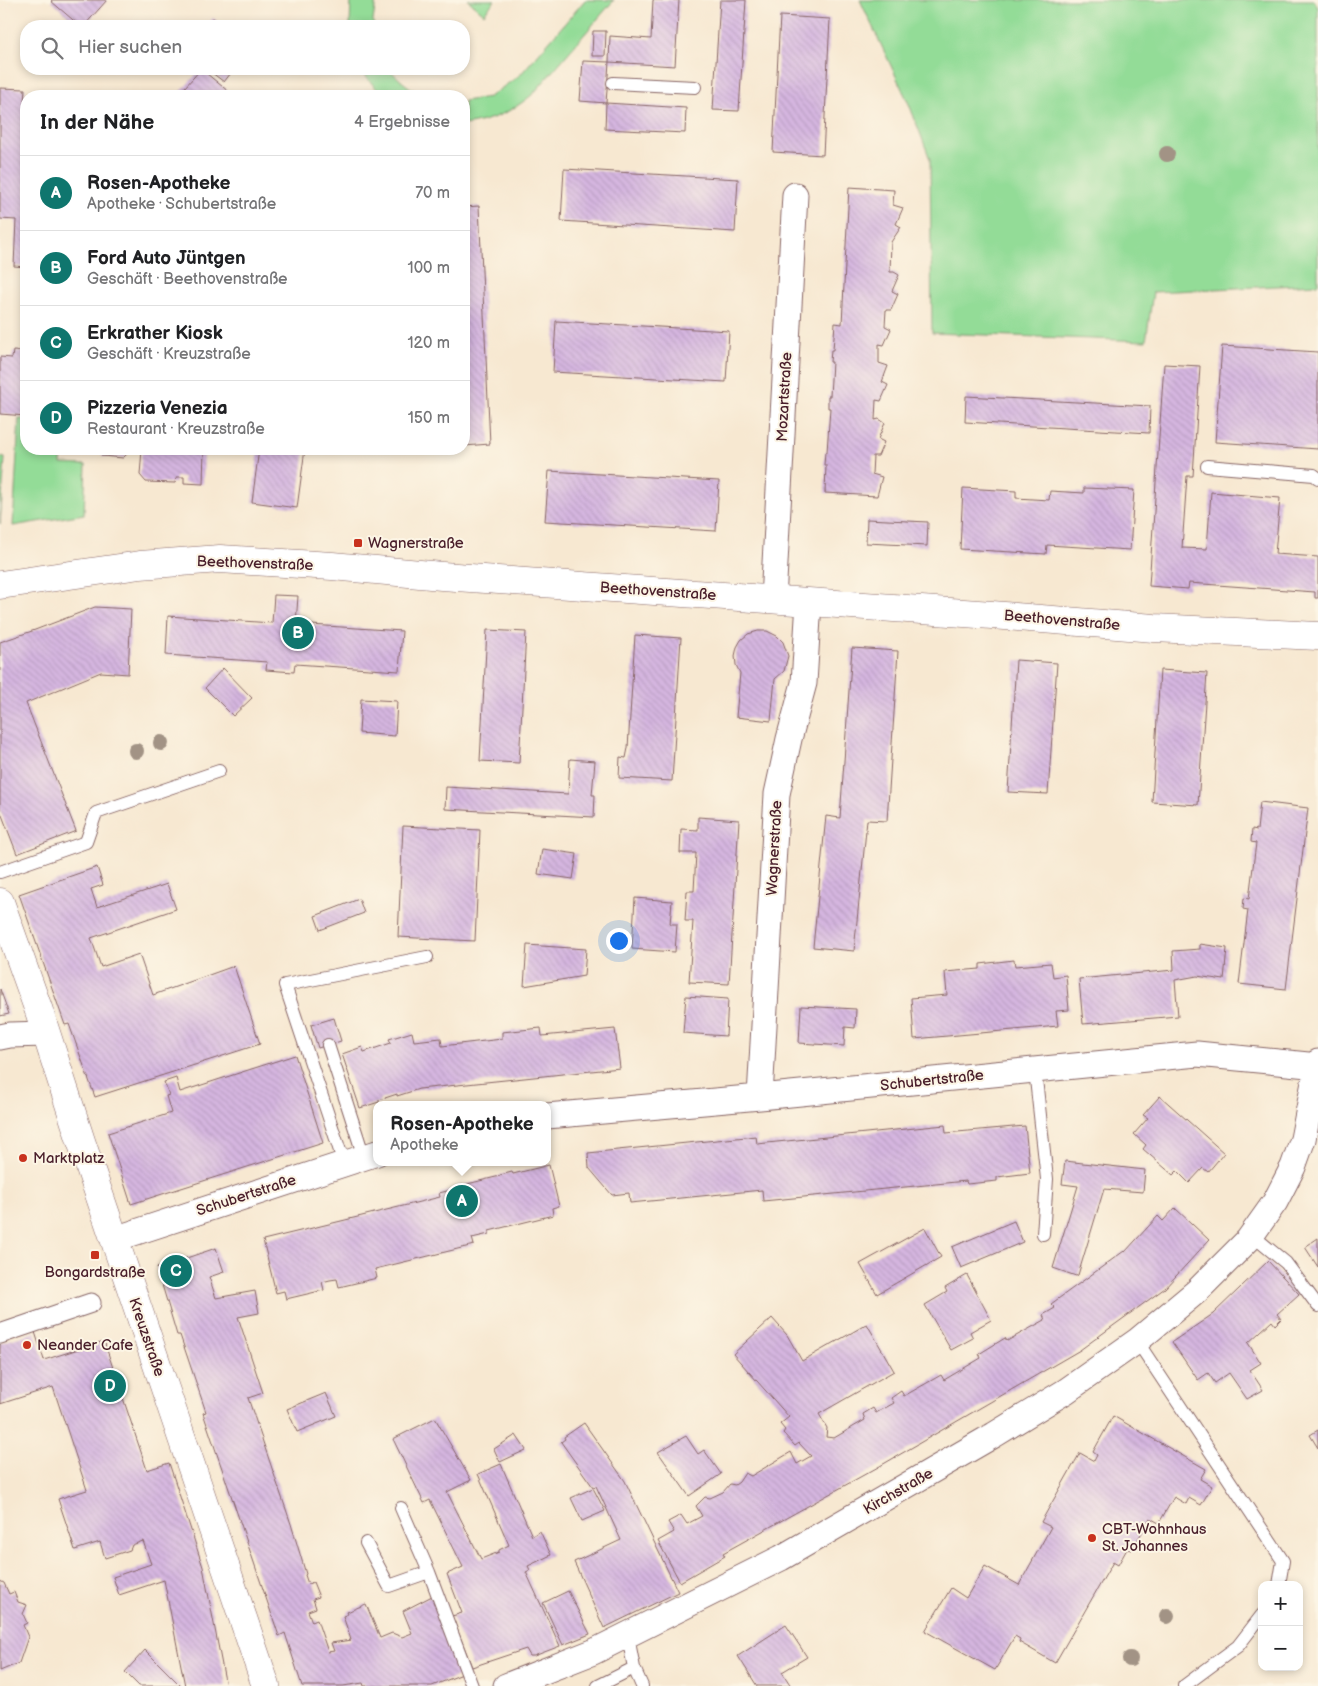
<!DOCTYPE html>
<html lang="de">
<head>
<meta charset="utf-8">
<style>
  body { margin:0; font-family:"Balsamiq Sans",sans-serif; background:#f6f6f6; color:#202124 }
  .controls { position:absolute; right:15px; bottom:15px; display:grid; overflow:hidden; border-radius:10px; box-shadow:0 2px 8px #0003 }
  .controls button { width:45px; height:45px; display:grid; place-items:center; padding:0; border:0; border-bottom:1px solid #e0e0e0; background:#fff; color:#202124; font:25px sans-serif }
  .you { position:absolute; left:618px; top:940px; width:18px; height:18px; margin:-12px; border:4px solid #fff; border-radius:50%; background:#1a73e8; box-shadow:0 0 0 8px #1a73e833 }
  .badge { display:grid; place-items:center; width:32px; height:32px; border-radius:50%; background:#0f766e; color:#fff; font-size:16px; font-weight:700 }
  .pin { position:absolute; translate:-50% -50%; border:2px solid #fff; box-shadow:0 1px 5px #0006 }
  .popup { position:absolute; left:373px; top:1101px; width:178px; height:65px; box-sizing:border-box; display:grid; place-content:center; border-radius:10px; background:#fff; filter:drop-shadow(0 1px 4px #0005); font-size:16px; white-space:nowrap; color:#757577 }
  .popup b { font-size:19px; color:#202124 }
  .popup::after { content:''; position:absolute; left:50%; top:100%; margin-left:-10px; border:10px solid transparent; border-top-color:#fff }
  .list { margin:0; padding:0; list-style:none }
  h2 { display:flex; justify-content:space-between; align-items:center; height:65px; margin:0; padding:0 20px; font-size:21px }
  h2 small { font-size:16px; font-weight:400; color:#757577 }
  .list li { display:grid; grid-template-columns:32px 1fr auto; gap:15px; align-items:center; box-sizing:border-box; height:75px; padding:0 20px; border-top:1px solid #e0e0e0 }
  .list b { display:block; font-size:19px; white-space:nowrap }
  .list p { margin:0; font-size:16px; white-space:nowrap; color:#757577 }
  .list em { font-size:16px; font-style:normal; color:#757577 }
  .icon { flex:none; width:28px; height:28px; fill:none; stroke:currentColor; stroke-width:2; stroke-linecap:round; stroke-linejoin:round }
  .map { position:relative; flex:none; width:1318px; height:1686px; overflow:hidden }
  .search { position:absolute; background:#fff; box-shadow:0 2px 8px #0003; left:20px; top:20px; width:450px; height:55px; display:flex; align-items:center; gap:12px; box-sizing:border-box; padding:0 18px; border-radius:20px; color:#757577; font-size:19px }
  .panel { position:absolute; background:#fff; box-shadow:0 2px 8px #0003; left:20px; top:90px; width:450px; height:365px; border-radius:20px }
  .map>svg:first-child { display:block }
  .grass { fill:#93dc97; stroke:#6e7e61 }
  .building { fill:url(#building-back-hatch) }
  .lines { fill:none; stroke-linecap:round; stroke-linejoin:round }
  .service-casing { stroke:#876565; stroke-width:14 }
  .pedestrian-casing { stroke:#876565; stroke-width:21 }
  .minor-casing { stroke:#876565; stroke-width:27 }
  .secondary-casing { stroke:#876565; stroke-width:29 }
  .service { stroke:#fff; stroke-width:12 }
  .pedestrian { stroke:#fff; stroke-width:19 }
  .minor { stroke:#fff; stroke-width:25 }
  .secondary { stroke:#fff; stroke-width:28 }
  .tree { fill:#a29385 }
  .poi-dot { fill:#c8321e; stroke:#fcf5e5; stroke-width:2 }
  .labels { text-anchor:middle; stroke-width:4; stroke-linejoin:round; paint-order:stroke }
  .street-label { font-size:15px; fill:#4a1f2b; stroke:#fcf5e5 }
  .poi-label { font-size:15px; fill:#4a1f2b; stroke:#fcf5e5; text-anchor:start }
</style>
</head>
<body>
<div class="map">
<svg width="1318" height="1686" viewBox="0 0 1318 1686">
  <defs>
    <pattern id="building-back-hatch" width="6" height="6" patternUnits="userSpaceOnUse" patternTransform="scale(1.25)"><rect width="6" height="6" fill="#d5b6e0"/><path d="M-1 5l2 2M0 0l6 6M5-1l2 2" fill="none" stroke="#b89cc0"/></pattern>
  </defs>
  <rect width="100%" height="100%" fill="#fcf5e5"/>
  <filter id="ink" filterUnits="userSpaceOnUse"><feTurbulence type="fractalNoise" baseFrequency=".02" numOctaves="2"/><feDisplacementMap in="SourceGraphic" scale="10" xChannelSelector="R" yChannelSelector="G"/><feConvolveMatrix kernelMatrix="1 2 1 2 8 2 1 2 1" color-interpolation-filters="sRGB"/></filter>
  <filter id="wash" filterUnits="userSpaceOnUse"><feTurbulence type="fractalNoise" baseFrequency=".0096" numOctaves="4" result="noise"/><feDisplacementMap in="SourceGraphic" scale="20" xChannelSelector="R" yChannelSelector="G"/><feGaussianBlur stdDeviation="1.12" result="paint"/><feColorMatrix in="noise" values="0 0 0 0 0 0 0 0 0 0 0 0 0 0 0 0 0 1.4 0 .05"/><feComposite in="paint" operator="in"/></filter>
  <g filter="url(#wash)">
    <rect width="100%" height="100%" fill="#f7e8d1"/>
    <path class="grass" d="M351,0H376L373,21L374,26H350Z
      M468,0H495L484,14Z
      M585,0H614L533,94C512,112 491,121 464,125V101L489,97L520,75Z
      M860,0H1314L1318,8V284L1153,292L1146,341L932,333L930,159L909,104Z
      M362,69H389C399,79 412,92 427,96H383L367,78Z
      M19,419H26V449H62L61,464L86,465L84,514L13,526Z
      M0,457L5,458L0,524Z"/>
    <g id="blocks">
      <path class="building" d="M52,0H107L84,26H80L51,1Z
        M653,0H679L675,66L609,62L610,36L651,39Z
        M720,0H746L739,111L713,110Z
        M780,16L830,19L823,155L773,152Z
        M213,18L223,26H206Z
        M593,31H606L605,56H592Z
        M583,61L609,62L606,103L580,101Z
        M201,69L234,96H177Z
        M207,69H234L224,82Z
        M0,88L25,89L24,103H26V267L14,266L16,220L0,219Z
        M606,103L686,108L685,133L605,129Z
        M564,169L738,179L735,232L561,221Z
        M849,187L894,190L893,205L903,208L896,224L901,227L891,242L890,272H894L899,275L892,291L898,294L891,310H886L885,326L891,329L884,345L879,344V363L888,366L882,382L888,385L881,401L876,400L875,420L879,419L885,423L878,439L884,442L878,456H873L872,474L882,477L877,496L825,493L826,465H824L825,452H827L830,408H828V396H830L832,362H830L831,350H833L835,323L842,324Z
        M479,206L490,444L464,446V207Z
        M556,321L729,331L726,382L553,372Z
        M1222,346L1318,352V449L1215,442Z
        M13,351L26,352V416L0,414V357L12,358Z
        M1164,364L1200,366L1193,476H1187L1182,548L1207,549L1211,492L1280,498L1275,554L1318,557V598H1315V592L1189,583L1188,589L1149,586Z
        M966,396L1150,406L1149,433L965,422Z
        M95,449H132L123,458L102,456V451H97Z
        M142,449H204L203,484L184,483V477H176L175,483L146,482L140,475Z
        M259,449H305L297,508L252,502Z
        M549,471L719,481L716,531L545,521Z
        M963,488L1016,491V498L1049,500L1050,491L1084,493V488L1134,490L1130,550L1047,545L1046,554L960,549Z
        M867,519L928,522L927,546L866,543Z
        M274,595L298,596L296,624L402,631L399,671L295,664L294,672L266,670L267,662L166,655L168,616L272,623Z
        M95,607L131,609L128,674L101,672L26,703L76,831L17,854L0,810V642L35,630Z
        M487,630L526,632L519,763L480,761Z
        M758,631H767L777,636L783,642L788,656L784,671L775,679L771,721L736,717L740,673L736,665L735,656L737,647L741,640L748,634Z
        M635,635L681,638L672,781L619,778L620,757L626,758L628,748Z
        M852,648L898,651L887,821L867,820L854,951L813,947L826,816L840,818Z
        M1016,660L1057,663L1048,794L1008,792Z
        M223,668L252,698L233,716L205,688Z
        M1160,670L1207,673L1198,805L1152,802Z
        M361,699L397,701L395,736L359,733Z
        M570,759L595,761L592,795H595L594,817L445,809L446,787L568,794Z
        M1260,802L1308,808L1286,989L1239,984L1248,910L1243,909L1244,898L1249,899L1256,843L1251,842L1252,829L1257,830Z
        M698,817L739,820L729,984L689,982L693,921H685L687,891H694L696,853H680L681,829L698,830Z
        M403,826L480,830L475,941L398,937Z
        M542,849L577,854L573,879L538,874Z
        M97,867L103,885L91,889L97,907L167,884L176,909L91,938L101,967L139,954L153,995L234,966L260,1044L95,1097L69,1024L65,1025L19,894Z
        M635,898L672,901L670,924H677L675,952L632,949Z
        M359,899L364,913L320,930L315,916Z
        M1200,944L1227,948L1224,980L1197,976L1175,980L1178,1016L1083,1024L1079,979L1174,970L1173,951L1200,949Z
        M527,945L586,949L584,976L524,986Z
        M1014,960L1015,966L1051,963L1053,977L1066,975L1069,1010L1056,1011L1058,1026L914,1039L911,998L947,995L945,972L980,969V964Z
        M0,989L9,1014L0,1016Z
        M686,996L728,999L726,1036L683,1033Z
        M801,1006L856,1009L855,1028L845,1027L844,1046L799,1043Z
        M334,1018L341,1041L318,1048L311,1025Z
        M541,1028L542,1036L615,1029L620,1068L419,1089L397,1096V1094L379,1100V1102L360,1108L342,1054L362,1047L364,1052L391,1043L389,1039L412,1032L414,1041L441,1038L442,1046L502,1039V1032Z
        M295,1055L323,1143L131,1204L108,1133L171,1113L166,1096L169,1095L164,1082L176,1078L180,1092Z
        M1160,1096L1224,1153L1208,1172L1203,1168L1189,1183L1177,1171L1173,1175L1143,1149L1146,1145L1134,1134L1148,1118L1143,1115Z
        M945,1125L946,1133L1025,1126L1030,1173L997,1177V1181L967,1184L966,1181L763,1201L762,1190L630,1203L629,1193L612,1195L589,1168L588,1153L756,1136L757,1144Z
        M1065,1161L1145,1170L1143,1192L1104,1189L1078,1275L1076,1276L1053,1268L1078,1186L1062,1184Z
        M549,1165L559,1206L552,1208L553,1215L489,1231V1234L472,1238L474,1245L375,1269L377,1278L339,1287L337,1279L330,1280L322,1282L324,1290L286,1299L284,1291L276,1293L263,1240L440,1197L439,1193L459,1188V1186L500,1176V1175L512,1172L513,1174Z
        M1175,1208L1209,1240L1165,1288L1080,1350L880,1466L723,1553L725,1556L680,1582L658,1541L674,1532L668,1522L681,1515L687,1524L702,1516L696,1506L705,1497L710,1498L723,1492L730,1484L735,1485L739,1482L745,1473L751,1476L791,1452L797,1464L811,1456L799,1443L795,1446L783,1433L785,1430L780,1424L789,1417L733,1354L772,1318L787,1335L802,1361L867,1324L894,1371L819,1414L827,1428L826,1437L834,1438L865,1420L863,1414L873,1408L876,1413L894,1403L891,1398L901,1391L904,1396L941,1375L944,1380L981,1358L979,1354L1005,1338L1007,1341L1045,1320L1043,1315L1055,1308L1051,1304L1124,1251L1125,1252L1158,1216L1163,1221Z
        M1014,1221L1023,1242L961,1268L952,1247Z
        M925,1228L941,1257L877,1294L860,1264Z
        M1318,1238V1267L1305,1247Z
        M216,1248L224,1272L209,1277L216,1298L255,1291L259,1313L238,1317L263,1393L248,1398L291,1524L306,1574L305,1575L308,1584L313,1582L319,1597L313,1599L316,1608L308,1611L312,1622L317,1620L328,1652L334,1651L331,1643L351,1640L343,1616L348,1614L347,1612L366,1604L380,1638L392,1633L402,1637L412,1633L403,1611L434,1595L465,1673L432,1686H364L363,1683L343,1686H302L285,1633L279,1636L203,1413L206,1412L180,1335H177L157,1268Z
        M1268,1261L1299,1294L1277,1314L1281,1319L1275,1325L1272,1321L1248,1343L1261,1363L1250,1370L1263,1390L1247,1399L1229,1373L1215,1383L1208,1373L1198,1380L1172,1342L1213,1314Z
        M967,1275L991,1320L970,1332L973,1338L951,1350L925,1305L947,1292L945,1288Z
        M35,1332L44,1360L104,1341L147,1470L169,1463L203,1567L226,1686H185L164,1580L119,1595L113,1577L151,1564L143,1541L132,1545L130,1550L105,1558L100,1542L75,1550L58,1499L87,1490L53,1387L0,1404V1343Z
        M326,1393L336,1416L297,1432L287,1409Z
        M1113,1416L1206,1469L1200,1479L1212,1486L1201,1505L1189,1498L1186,1504L1174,1497L1159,1523L1150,1518L1132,1550L1127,1549L1118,1565L1113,1562L1055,1663L1019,1642L1020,1639L1015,1636L995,1670L925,1631L951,1588L966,1598L985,1566L1019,1585L1051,1527L1041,1522L1080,1453L1094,1461L1097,1455L1093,1452Z
        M435,1418L471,1480L447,1492L481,1559L499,1552V1550L509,1545L478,1474L501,1464L532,1536L540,1531L551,1555L528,1566L530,1570L526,1572L560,1646L534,1656H530L526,1649L472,1667L452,1616L462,1613L447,1574L463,1567L430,1500L424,1503L393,1439Z
        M584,1423L625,1481L678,1592L604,1628L574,1562L621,1540L596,1486L593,1487L561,1442L565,1439L564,1437Z
        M1318,1430V1448L1310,1435Z
        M516,1435L526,1450L500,1462L494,1449Z
        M686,1436L698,1454L704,1450L721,1474L689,1496L658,1452Z
        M593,1488L605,1511L582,1521L571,1498Z
        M0,1581L4,1583L9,1594L14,1592L18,1602L27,1605L23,1614L27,1623L23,1625L28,1637L19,1663L0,1671Z
        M568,1591L590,1634L563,1645L543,1603Z
        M786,1625L807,1657L782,1672L791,1686H757L738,1656Z
        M145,1650L181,1686H139L125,1672Z"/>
    </g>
  </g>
  <g filter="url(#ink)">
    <use href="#blocks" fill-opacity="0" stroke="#876565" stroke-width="1"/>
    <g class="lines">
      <defs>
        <path id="service" d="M613,83L695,87
          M1207,466L1314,475L1318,478
          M0,872L86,842L96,813L219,771
          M328,1045L364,1157
          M1035,1070L1047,1179L1043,1234
          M344,1163L285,985L427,957
          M1252,1235L1286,1263L1318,1306
          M1137,1341L1283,1561L1279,1585
          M401,1508L429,1572
          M366,1543L389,1586L429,1572L472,1686
          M621,1638L630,1647L634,1668
          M598,1686L634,1668L642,1686
          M1184,1686L1238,1646L1262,1615"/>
        <path id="pedestrian" d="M0,1334L91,1303"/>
        <path id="minor" d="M773,600L795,195
          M0,1037L10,1035L45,1034
          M760,1097L777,794L789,739L804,683L809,602
          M547,1116L760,1097L1197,1054L1318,1066
          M115,1239L377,1153
          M506,1686L593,1652L781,1558L994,1435L1066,1391L1137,1341L1197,1291L1248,1240L1275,1202L1293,1167L1303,1139L1318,1062"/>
        <path id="secondary" d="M0,585L140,565L220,559L332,566L442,576L992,615L1154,628L1318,636
          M0,902L39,1011L81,1141L266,1686"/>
      </defs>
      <use href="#service" class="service-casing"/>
      <use href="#pedestrian" class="pedestrian-casing"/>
      <use href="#minor" class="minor-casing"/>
      <use href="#secondary" class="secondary-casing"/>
      <use href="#service" class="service"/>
      <use href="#pedestrian" class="pedestrian"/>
      <use href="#minor" class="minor"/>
      <use href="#secondary" class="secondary"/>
    </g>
    <g class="tree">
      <circle cx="1167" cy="154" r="8"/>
      <circle cx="161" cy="743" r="8"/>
      <circle cx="136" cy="751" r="8"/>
      <circle cx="1167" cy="1616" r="8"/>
      <circle cx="1130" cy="1659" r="8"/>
    </g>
  </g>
  <g class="poi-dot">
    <rect x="353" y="538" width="10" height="10" rx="2.5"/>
    <circle cx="23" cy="1158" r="5"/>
    <rect x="90" y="1250" width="10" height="10" rx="2.5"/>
    <circle cx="27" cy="1345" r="5"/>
    <circle cx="1092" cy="1538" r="5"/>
  </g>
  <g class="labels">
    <g class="street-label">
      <text transform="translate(784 397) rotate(-87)" y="5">Mozartstraße</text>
      <text transform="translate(255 563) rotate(2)" y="5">Beethovenstraße</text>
      <text transform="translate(658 591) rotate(4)" y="5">Beethovenstraße</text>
      <text transform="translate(1062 620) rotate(5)" y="5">Beethovenstraße</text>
      <text transform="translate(774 848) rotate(-87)" y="5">Wagnerstraße</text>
      <text transform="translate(932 1080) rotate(-6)" y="5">Schubertstraße</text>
      <text transform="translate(246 1195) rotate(-18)" y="5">Schubertstraße</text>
      <text transform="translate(147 1337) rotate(71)" y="5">Kreuzstraße</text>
      <text transform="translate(898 1491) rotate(-30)" y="5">Kirchstraße</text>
    </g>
    <g class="poi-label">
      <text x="368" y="548">Wagnerstraße</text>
      <text x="33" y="1163">Marktplatz</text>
      <text x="95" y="1277" text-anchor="middle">Bongardstraße</text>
      <text x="37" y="1350">Neander Cafe</text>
      <text x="1102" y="1534">CBT-Wohnhaus<tspan x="1102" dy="17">St. Johannes</tspan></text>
    </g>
  </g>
</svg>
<div class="controls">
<button>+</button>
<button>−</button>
</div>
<div class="you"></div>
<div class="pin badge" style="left:462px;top:1201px">A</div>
<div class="popup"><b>Rosen-Apotheke</b>Apotheke</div>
<div class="pin badge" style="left:298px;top:633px">B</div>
<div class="pin badge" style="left:176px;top:1271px">C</div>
<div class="pin badge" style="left:110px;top:1386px">D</div>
<div class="search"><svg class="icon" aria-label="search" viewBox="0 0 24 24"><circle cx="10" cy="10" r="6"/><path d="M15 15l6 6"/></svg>Hier suchen</div>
<section class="panel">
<h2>In der Nähe<small>4 Ergebnisse</small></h2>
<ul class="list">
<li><span class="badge">A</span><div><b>Rosen-Apotheke</b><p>Apotheke · Schubertstraße</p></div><em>70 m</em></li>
<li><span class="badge">B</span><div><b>Ford Auto Jüntgen</b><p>Geschäft · Beethovenstraße</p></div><em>100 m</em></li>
<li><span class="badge">C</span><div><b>Erkrather Kiosk</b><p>Geschäft · Kreuzstraße</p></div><em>120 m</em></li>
<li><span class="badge">D</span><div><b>Pizzeria Venezia</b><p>Restaurant · Kreuzstraße</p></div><em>150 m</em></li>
</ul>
</section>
</div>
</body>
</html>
